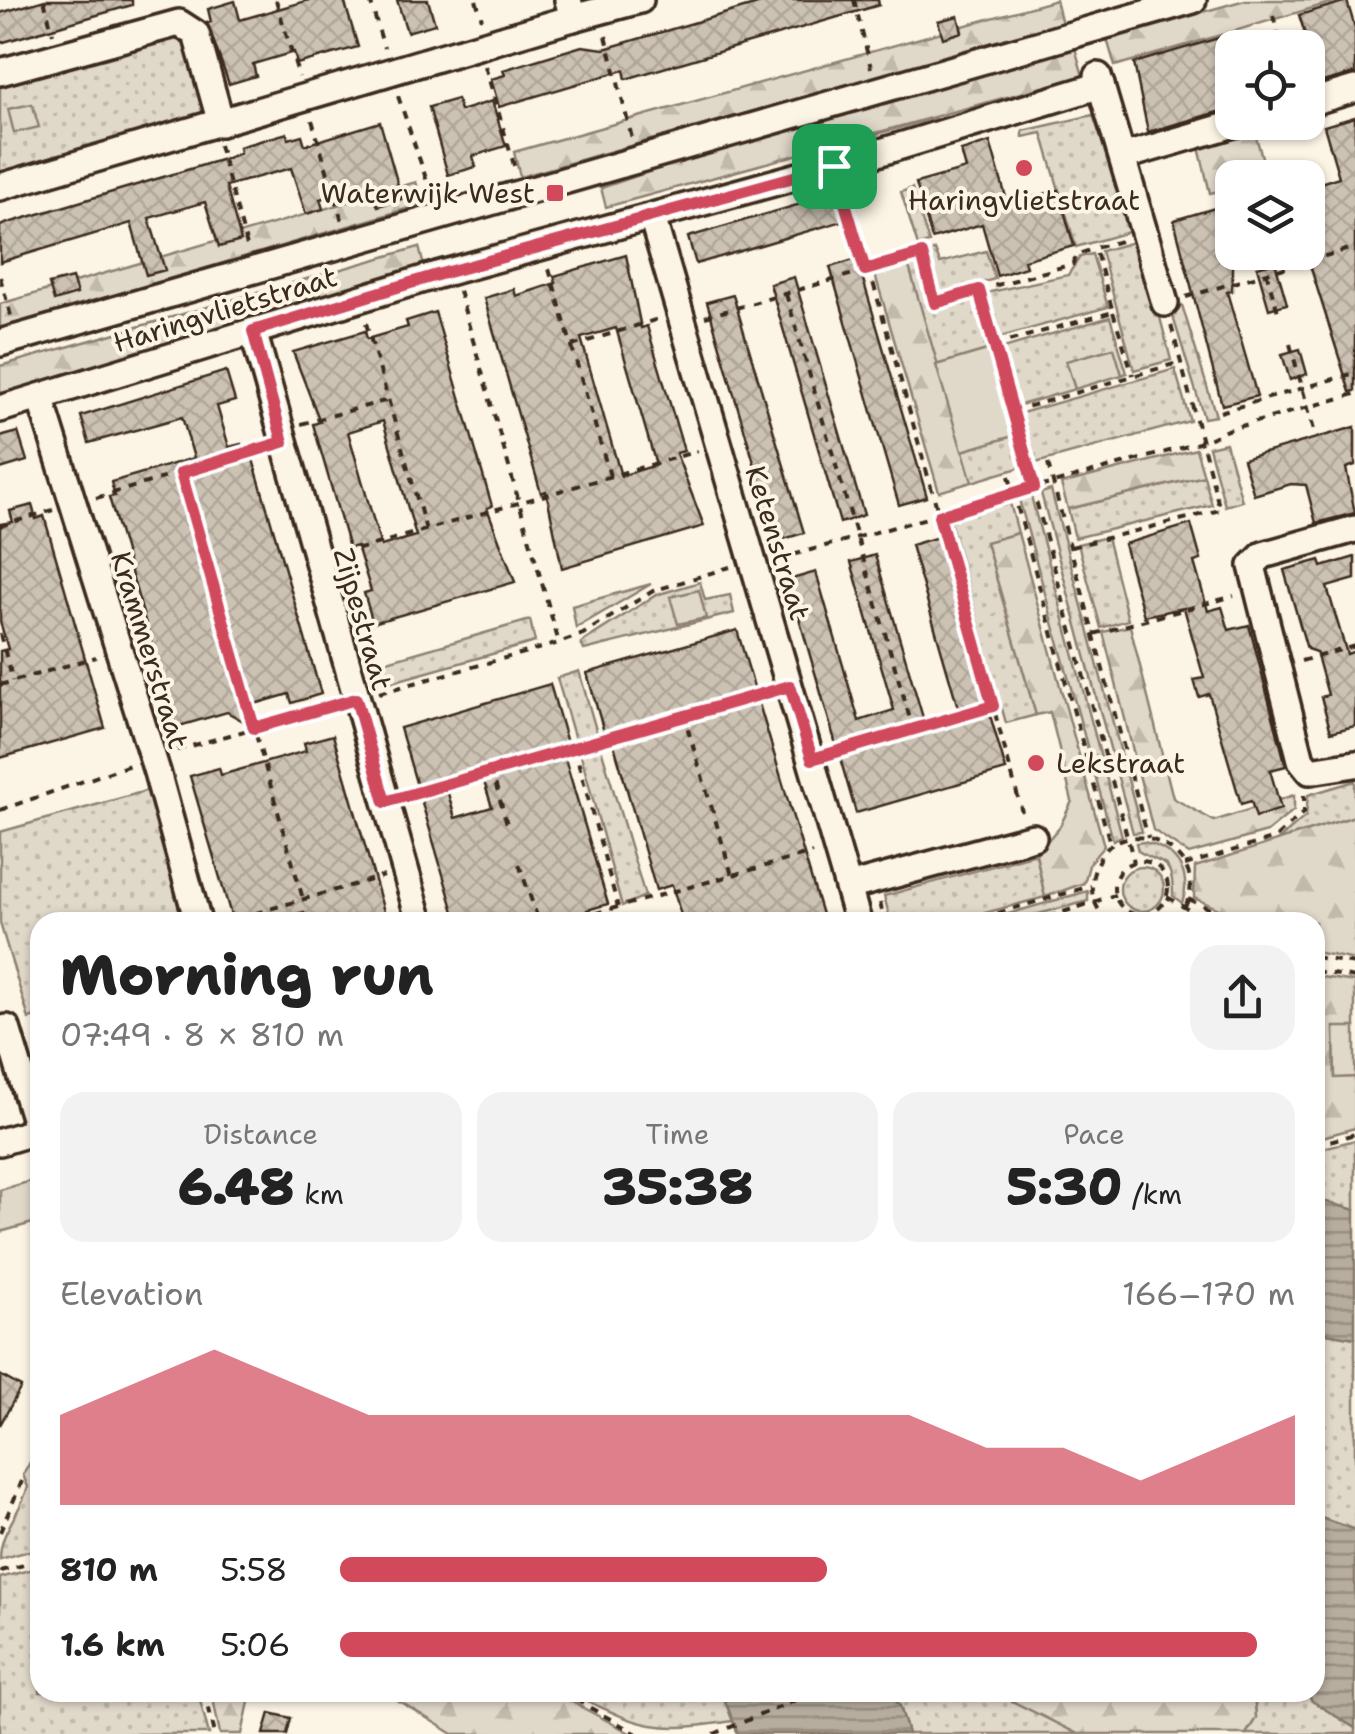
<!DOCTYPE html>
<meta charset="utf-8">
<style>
:root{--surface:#fff;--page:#f2f2f2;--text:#222;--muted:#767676;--accent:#d1495b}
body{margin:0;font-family:"Shantell Sans",sans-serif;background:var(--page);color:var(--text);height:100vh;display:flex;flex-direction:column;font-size:38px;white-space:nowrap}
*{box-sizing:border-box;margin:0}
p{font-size:32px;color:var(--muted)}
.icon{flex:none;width:55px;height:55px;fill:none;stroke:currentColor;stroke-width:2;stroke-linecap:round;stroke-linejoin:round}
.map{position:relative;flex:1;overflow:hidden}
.details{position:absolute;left:30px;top:912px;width:1295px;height:790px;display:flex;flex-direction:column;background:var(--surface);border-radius:30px;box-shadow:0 2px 8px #0004}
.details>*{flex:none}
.fabs{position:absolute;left:1215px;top:30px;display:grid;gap:20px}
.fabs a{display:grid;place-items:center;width:110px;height:110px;border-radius:20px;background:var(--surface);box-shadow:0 2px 8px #0004;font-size:50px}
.pin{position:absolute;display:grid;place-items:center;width:85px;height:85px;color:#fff;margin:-42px;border-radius:20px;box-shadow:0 5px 15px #0006}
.round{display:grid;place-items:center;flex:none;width:105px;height:105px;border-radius:30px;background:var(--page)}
.summary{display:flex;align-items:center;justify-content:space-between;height:170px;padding:0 30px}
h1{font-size:55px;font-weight:800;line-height:75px}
.stats{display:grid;grid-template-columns:repeat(3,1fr);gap:15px;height:170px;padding:10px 30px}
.stats div{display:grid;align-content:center;border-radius:25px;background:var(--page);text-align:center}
.stats b{font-size:50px;font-weight:800}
.stats small{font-size:28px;font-weight:400}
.stats p{font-size:28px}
.chart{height:280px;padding:20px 30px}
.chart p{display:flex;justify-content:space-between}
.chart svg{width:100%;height:180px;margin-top:10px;fill:var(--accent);opacity:.7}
ul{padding:0 30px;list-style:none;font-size:32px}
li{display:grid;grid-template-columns:160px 120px 1fr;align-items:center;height:75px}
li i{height:25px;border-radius:12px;background:var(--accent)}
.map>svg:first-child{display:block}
.grass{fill:url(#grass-dots);stroke:#8e8173;stroke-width:2.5}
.forest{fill:url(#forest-firs);stroke:#8e8173;stroke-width:2.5}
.park{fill:#e0d8c8;stroke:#8e8173;stroke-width:2.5}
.water{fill:url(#water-rules);stroke:#85796b;stroke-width:2.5}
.building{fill:url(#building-cross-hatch);stroke:#3b2a1e;stroke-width:2.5;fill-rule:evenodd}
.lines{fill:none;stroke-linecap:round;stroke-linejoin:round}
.minor-casing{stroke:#3b2a1e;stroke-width:32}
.path{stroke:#3b2a1e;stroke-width:4;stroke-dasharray:8 8;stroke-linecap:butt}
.minor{stroke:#fcf5e5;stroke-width:25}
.route-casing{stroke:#fff;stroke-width:20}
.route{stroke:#d1495b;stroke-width:12}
.poi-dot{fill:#d1495b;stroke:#fcf5e5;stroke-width:4}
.labels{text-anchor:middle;stroke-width:8;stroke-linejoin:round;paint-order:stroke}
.poi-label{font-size:28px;fill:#3b2a1e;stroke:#fcf5e5;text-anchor:end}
.street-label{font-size:28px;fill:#3b2a1e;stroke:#fcf5e5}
</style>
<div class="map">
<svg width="1355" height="1734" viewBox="0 0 1355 1734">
<defs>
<pattern id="grass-dots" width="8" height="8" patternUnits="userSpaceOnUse" patternTransform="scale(2.5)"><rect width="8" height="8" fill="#e0d8c8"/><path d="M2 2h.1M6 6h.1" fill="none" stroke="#c1baab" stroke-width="1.8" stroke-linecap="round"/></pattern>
<pattern id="forest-firs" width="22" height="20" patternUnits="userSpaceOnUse" patternTransform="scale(2.5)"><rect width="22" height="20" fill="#e0d8c8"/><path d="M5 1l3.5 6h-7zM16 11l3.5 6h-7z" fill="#c1baab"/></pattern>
<pattern id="water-rules" width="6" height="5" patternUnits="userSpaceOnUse" patternTransform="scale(2.5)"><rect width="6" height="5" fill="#b7ad9e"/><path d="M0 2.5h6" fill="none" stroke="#968d80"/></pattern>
<pattern id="building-cross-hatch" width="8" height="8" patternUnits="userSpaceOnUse" patternTransform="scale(2.5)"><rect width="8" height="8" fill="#ccc2b3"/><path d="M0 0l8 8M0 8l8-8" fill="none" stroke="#b0a79a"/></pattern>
</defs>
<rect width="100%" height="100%" fill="#fcf5e5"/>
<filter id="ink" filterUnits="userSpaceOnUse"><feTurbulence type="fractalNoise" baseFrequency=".01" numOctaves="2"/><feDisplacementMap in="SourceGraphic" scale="20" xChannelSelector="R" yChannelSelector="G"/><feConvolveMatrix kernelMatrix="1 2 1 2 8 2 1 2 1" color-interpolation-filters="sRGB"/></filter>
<g filter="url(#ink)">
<g class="grass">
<path d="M169,36l24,12 17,70 -210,61v-98z"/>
<path d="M1093,115l15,42 8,-2 20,75 -60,17 -34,-114 -19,4v-6z"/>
<path d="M935,118l1,5 -108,34 -3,-9z"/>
<path d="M912,188l17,55 -11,3 -17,-54z"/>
<path d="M1140,240l31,120 -37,10 -33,-119z"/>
<path d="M935,250l5,13 46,-12 9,28 -56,16 -12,-41z"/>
<path d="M1092,254l16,53 -111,31 -11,-45 82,-18 12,-18z"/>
<path d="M919,258l13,51 44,-12 11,53 -51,15 -29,-105z"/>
<path d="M1182,305l34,111 -12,2 -33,-108z"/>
<path d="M1110,317l17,56 -5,2 -9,-27 -46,13 8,28 -58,17 -17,-57z"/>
<path d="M1175,369l15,52 -158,43 -14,-50z"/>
<path d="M1013,436l9,31 -50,15 -10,-31z"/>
<path d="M1226,443l16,58 -17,5 -16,-59z"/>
<path d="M1204,476l8,29 -137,33 -7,-29z"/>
<path d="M1051,490l91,342 -9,1 -92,-340z"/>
<path d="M1031,496l91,340 -9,4 -94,-341z"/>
<path d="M1010,503l8,30 -32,9 50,173 -30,8 -56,-202z"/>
<path d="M1107,537l21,83 -27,8 -23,-84z"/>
<path d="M700,582l5,18 25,-5 4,18 -150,37 -3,-7 75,-48z"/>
<path d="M651,584l-75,44 -4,-22z"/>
<path d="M530,620l5,22 -150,42 -5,-21z"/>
<path d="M579,671l19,66 -22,6 -19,-65z"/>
<path d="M600,745l45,151 -23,10 -42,-154z"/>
<path d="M1355,781v35l-78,25 29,-25 2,-21z"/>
<path d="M149,790l39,132h-148v94l-11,3 -29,-96v-91z"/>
<path d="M1144,842c30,7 49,29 38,61l-9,-7c0,-38 -10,-30 -35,-45l-2,-8z"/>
<path d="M1036,854l9,43 -94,25h-60l-7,-26z"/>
<circle cx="1142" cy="889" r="22"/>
<path d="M1088,891v10l-80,21h-28z"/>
<path d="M1355,1140v70l-40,-11v-49z"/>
<path d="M1315,1331l40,7v192l-40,-14z"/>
<path d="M40,1444v104l-40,11c0,-28 20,-45 28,-72l-5,-12z"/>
<path d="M40,1567v125l158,1 11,41h-209v-156z"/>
<path d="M570,1693h152l11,28c-82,13 -92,5 -163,-28z"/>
<path d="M889,1693h118v5l71,36h-170l-8,-28z"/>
<path d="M1254,1693h54l4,8 43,27v6h-109l10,-16z"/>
</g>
<g class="forest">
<path d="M1056,0l6,24 -542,153 -6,-25z"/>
<path d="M1245,0h95l-225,66 -8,-27z"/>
<path d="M1075,48l8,28 -477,131 -5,-19 50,-17z"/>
<path d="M1253,127l15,50 -36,1v10l-22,5 -12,-50z"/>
<path d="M416,182l7,22 -423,125v-25z"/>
<path d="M419,247l9,35 -428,124v-40z"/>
<path d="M907,260l65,222 -33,10 -65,-221z"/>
<path d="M1196,449l8,27 -136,33 -7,-25z"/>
<path d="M1018,533l86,313 -14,16 -6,21 -39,14 -9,-43 24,-28 12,-25 -22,-89 -14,3 -50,-173z"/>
<path d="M1130,626l43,172 41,23 80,-26v15l-27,22 -78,22 -36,-24 -50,-198z"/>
<path d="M1355,816v144l-40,-8v-30h-68l-53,-24 1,-31z"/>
<path d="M1315,976l40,6v45l-21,1 1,49h20v51l-40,11z"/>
<path d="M212,1693h39l-9,41h-22z"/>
<path d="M386,1693h169l77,41h-179z"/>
<path d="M1007,1693h247l2,25 -10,16h-168l-72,-36z"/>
</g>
<g class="park">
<path d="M32,104l7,23 -25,6 -6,-24z"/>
<path d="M1114,348l8,27 -47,14 -9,-28z"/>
<path d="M987,350l26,86 -51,15 -26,-86z"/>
<path d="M699,590l7,28 -28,6 -8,-27z"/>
<path d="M1334,1027h21v50l-20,1z"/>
<path d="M31,1181l9,40 -40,11v-42z"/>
</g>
<g class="water">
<path d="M1315,1199l40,11v128l-40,-7z"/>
<path d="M1315,1516l40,14v198l-43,-27 -4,-8 7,-1z"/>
<path d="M722,1693h167l11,13 8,28h-170z"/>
</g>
<g class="building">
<path d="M45,0h87v5l-132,38v-30z"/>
<path d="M309,0h35l14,47 -61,17 -3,-12 -41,12 3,12 -27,8 -22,-61 4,-1 -3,-13 27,-8 5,19z"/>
<path d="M397,0h31l7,24 -28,8z"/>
<path d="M771,0h107l1,5 -253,74 -2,-9 -125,37 -8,-28 14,-4 -2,-5 79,-24 22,3z"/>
<path d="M1347,1l8,27v45l-47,13v-43l-9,-28z"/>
<path d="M958,16l4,16 -19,6 -5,-17z"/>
<path d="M1229,35l3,73 -84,24 -14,-69z"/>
<path d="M457,99l3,12 32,-10 14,45 -33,10 3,11 -28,8 -19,-68z"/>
<path d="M1355,117v274l-5,1 -42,-133v-72l31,-10 -15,-51z"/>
<path d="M380,122l22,77 -24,7 -10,-19 -48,12 3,10 -17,5 -15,-46 -65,18 15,55 -22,6 -14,-45 -56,16 16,52 -19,5 -15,-52 -131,39v-36l5,-2 222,-66 13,-5 -1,-6 48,-14 1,6 14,-4 3,10z"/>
<path d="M990,142l18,62 50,-14 16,56 -50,14 2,7 -29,9 -15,-52 -50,15 -16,-56 50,-14 -5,-18z"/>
<path d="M838,193l8,27 -150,44 -8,-27z"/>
<path d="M1232,203v88l-5,1 30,104 -35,9 -48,-185z"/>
<path d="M626,255l15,73 6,-2 37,125 -8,2 28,73 -142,42 -16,-77 -5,2 -57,-195 30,-9 2,7 40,-13 -2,-7zM616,328l40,137 -35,11 -40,-138z"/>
<path d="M857,259l70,238 -28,8 -69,-238z"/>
<path d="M1275,262l12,42 -18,5 -12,-42z"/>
<path d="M794,277l70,238 -24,8 -70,-239z"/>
<path d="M72,278l5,16 -23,7 -5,-17z"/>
<path d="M733,295l71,238 -27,8 -70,-239z"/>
<path d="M435,312l57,194 -5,2 28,74 -142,41 -9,-30 7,-2 -14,-45 -8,2 -36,-124 7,-2 -27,-70 72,-21 2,8 41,-12 -2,-6zM383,421l33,115 -35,10 -33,-114z"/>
<path d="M1300,349l7,25 -17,6 -8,-26z"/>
<path d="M226,371l9,30 -18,5 12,41 12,-3 4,14 7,-2 69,238 -29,9 -3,-9 -48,14 4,14 -18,-10 -51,15 -67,-230 6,-1 -4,-14 83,-24 -12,-41 -93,26 -8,-27z"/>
<path d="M1355,427v38l-9,3 9,45 -39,10 -10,-38 -15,-1 -37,11 -11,-36z"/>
<path d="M18,432l9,29 -27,8v-32z"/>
<path d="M32,505l4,14 8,-3 61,212 -105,30v-107l8,-2 -8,-28v-97l13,-2 -3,-11z"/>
<path d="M1191,524l10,36 -7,2 14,49 14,-4 7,23 20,-5 37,141 -16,4 11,39 -25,8 -5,-16 -10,3 -32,-110 -10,3 -5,-17 10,-2 -20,-70 -40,8 -20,-72z"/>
<path d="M938,537l68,233 -150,43 -68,-233 28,-8 43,149 35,-11 -43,-148 24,-7 51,173 35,-10 -50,-173z"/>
<path d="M1355,557v22l-28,8 20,67 8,-3v75l-24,6 -10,-35 7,-2 -12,-43 -9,-3 -23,-79 36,-10 2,7z"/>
<path d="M737,630l86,288 -13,4h-127l-11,-37 -16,5 -46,-159 -6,1 -17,-59z"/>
<path d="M550,684l17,59 -6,2 47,159 -21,6 3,12h-133l-57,-194zM480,769l12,38 -37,11 -11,-39z"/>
<path d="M333,735l54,187h-81l-2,-10 -39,10h-32l-43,-146 29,-8 2,7 85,-24 -2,-8z"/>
<path d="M0,1375l21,12 -21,38z"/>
<path d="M270,1713l21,5 -4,16h-23z"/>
</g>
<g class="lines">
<g class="minor-casing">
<g id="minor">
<path d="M568,0l5,18 67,-18"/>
<path d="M0,72l179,-49 17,11 25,89"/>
<path d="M1098,76l67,227"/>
<path d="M1308,103l47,-14"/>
<path d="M1125,156l116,-34"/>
<path d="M0,187l573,-169"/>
<path d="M652,217l196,670"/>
<path d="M253,331l167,591"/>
<path d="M0,343l1193,-343"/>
<path d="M40,397l117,375 41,150"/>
<path d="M0,409l437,-134 398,-109 266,-81"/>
<path d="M1355,529l-92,26 -11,11 49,194 9,11 45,-7"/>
<path d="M858,922l-10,-35 185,-50"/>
<path d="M0,1030l7,-2 31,103"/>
<path d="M0,1142l40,-12"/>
</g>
</g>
<g class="path">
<path d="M44,0l9,34"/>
<path d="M276,0l23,77"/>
<path d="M370,0l14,48"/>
<path d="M476,0l6,19"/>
<path d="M854,0l17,68"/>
<path d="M1273,16l10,32"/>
<path d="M606,36l26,102"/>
<path d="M485,66l31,106"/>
<path d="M398,96l34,100"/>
<path d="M312,120l30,101"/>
<path d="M219,145l28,101"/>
<path d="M841,189l24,81"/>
<path d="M921,251l14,52 44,-13 155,572"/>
<path d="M869,268l124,438"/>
<path d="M549,269l61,207"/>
<path d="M1266,272l13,43"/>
<path d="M0,277l11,39"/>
<path d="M979,290l94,-26 3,-9 17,-6"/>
<path d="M459,291l100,352"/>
<path d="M786,294l127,435"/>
<path d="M1186,297l163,-48"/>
<path d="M1113,312l20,63"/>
<path d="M705,317l217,-63"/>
<path d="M366,323l60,207"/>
<path d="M1290,344l24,86"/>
<path d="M994,345l119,-33 -18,-64 29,-8"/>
<path d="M572,346l86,-27"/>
<path d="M1013,411l168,-49"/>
<path d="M1220,412l135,-39"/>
<path d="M301,424l87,-24"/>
<path d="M1048,464l100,374"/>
<path d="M181,473l122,426"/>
<path d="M1009,476l102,371"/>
<path d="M96,498l168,-50"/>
<path d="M0,526l53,-16"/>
<path d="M1071,547l149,-37 -49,-185"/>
<path d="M342,554l356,-103"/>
<path d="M778,559l424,-117 25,-12 128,-36"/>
<path d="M0,634l13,47"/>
<path d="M1094,634l140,-38"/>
<path d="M1301,661l54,-15"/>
<path d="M0,685l96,-28"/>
<path d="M379,693l180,-50 24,-9 70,-43 77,-24"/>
<path d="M683,713l49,162"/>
<path d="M574,747l44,160"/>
<path d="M177,750l159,-45"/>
<path d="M831,753l162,-47 29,106"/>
<path d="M491,769l16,55"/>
<path d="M410,794l356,-102"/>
<path d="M0,810l130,-45"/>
<circle cx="1141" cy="888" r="27"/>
<path d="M519,864l20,58"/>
<path d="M1185,865l90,-27 29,-26v-17"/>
<path d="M1167,897l42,25"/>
<path d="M1188,899l50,23"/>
<path d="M880,903l5,19"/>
<path d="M225,922l159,-46"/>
<path d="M564,922l248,-69"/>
<path d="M967,922l124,-36"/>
<path d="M1033,922l82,-27"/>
<path d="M1108,922c-13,-14 -20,-30 -14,-50 21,-77 141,-11 79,50"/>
<path d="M1315,957l40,7"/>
<path d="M1315,971l40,7"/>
<path d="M1315,1145l40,-11"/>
<path d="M0,1532l22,-51"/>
<path d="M0,1571l40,-10"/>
<path d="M205,1692l10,42"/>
<path d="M562,1692l75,42"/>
<path d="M714,1734l102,-42"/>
</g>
<use href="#minor" class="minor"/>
</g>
</g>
<g class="lines" filter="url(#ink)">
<g class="route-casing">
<path id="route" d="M834,166l31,104 57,-16 13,49 44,-13 55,197 -95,29 54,190 -181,53 -22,-73 -405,116 -29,-103 -102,29 -73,-255 102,-31 -30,-111 184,-56z"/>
</g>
<use href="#route" class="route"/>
</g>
<g class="poi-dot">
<circle cx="1024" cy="168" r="10"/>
<rect x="545" y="183" width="20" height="20" rx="5"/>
<circle cx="1036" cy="763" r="10"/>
</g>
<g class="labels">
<g class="poi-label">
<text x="535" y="203">Waterwijk West</text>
<text x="1024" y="210" text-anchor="middle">Haringvlietstraat</text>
<text x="1056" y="773" text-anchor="start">Lekstraat</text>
</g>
<g class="street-label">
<text transform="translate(225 309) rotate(-17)" y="10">Haringvlietstraat</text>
<text transform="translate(778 543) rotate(73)" y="10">Ketenstraat</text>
<text transform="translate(363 619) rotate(74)" y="10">Zijpestraat</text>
<text transform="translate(150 650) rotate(73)" y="10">Krammerstraat</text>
</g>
</g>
</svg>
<div class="fabs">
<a><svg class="icon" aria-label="locate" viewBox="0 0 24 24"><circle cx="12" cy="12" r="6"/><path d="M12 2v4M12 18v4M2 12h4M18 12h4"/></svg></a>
<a><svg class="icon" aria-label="layers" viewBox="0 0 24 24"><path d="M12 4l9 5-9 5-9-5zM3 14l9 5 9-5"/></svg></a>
</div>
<div class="pin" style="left:834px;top:166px;background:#1e9e55"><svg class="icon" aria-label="arrive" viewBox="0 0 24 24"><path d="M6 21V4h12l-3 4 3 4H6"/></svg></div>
<section class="details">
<div class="summary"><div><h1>Morning run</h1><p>07:49 · 8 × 810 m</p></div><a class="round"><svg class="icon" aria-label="share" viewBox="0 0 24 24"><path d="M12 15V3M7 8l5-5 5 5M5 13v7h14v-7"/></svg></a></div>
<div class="stats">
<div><p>Distance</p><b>6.48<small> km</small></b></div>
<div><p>Time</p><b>35:38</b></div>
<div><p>Pace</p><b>5:30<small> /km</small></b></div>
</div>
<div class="chart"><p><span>Elevation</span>166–170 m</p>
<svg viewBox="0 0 160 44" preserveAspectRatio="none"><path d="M0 44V22L10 14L20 6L30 14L40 22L50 22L60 22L70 22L80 22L90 22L100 22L110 22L120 30L130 30L140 38L150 30L160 22V44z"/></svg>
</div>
<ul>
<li><b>810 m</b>5:58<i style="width:51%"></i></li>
<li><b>1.6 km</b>5:06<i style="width:96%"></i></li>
</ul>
</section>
</div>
